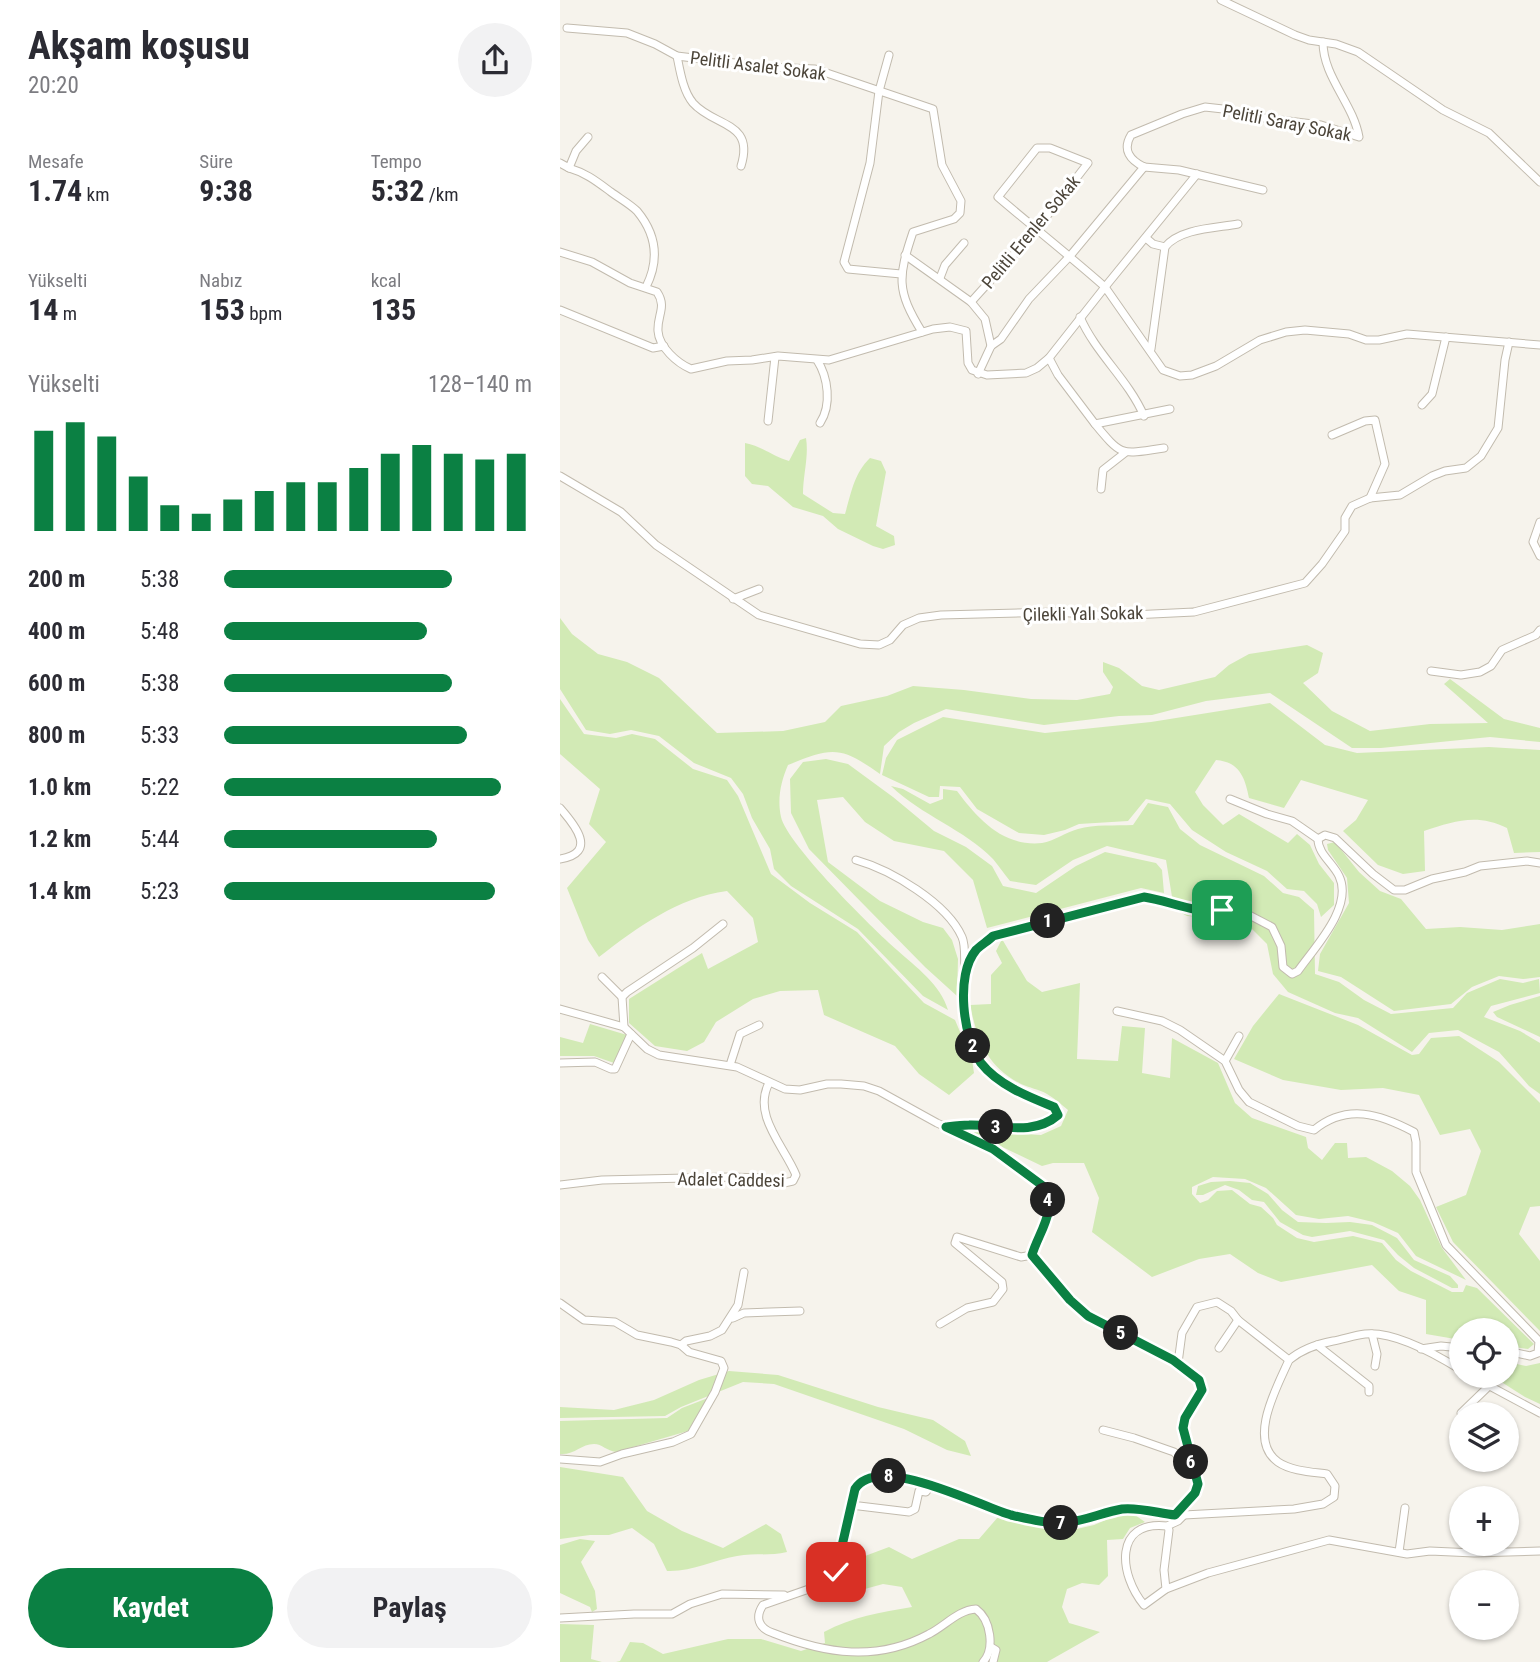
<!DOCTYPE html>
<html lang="tr">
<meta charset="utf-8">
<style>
:root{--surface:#fff;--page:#f2f2f3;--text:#2b2b33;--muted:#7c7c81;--accent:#0b8043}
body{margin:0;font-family:"Roboto Condensed",sans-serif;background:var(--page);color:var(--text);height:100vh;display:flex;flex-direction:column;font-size:26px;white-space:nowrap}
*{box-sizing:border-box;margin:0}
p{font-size:23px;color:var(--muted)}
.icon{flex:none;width:38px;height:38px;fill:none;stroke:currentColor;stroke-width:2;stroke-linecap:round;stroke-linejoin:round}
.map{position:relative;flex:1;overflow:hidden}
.drawer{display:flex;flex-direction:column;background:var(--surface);width:560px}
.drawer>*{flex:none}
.tools{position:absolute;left:889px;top:1318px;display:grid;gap:14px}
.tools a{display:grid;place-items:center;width:70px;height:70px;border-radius:50%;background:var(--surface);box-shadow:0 2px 5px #0004;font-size:35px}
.pin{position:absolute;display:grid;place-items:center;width:60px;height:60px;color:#fff;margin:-30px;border-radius:14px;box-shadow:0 4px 10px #0006}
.km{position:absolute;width:35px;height:35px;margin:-18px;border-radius:50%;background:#222;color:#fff;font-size:19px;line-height:35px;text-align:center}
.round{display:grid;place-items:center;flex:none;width:74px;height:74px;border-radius:37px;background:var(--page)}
.head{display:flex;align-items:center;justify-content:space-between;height:119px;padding:0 28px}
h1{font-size:38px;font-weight:700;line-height:52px}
.metrics{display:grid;grid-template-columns:repeat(3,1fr);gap:10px;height:119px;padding:7px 28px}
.metrics div{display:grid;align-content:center}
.metrics b{font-size:30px;font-weight:700}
.metrics small{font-size:19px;font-weight:400}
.metrics p{font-size:19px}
.chart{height:196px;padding:14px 28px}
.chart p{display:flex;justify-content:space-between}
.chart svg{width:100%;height:126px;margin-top:7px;stroke:var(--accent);stroke-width:6}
.button{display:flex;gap:14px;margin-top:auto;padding:14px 28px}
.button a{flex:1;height:80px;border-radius:42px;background:var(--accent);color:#fff;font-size:28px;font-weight:700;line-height:80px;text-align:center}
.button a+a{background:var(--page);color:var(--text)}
ul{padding:0 28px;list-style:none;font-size:23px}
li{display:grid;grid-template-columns:112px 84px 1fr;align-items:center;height:52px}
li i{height:18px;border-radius:9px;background:var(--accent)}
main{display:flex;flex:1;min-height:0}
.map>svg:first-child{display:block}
.green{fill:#d2eab5}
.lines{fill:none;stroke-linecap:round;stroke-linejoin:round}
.minor-casing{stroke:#c2bbae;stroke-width:9}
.minor{stroke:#fff;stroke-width:7}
.route-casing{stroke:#fff;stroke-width:14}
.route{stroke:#0b8043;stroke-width:9}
.labels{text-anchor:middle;stroke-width:6;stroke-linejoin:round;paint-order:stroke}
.street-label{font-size:18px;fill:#4b4439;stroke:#fff}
</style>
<main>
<section class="drawer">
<div class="head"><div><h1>Akşam koşusu</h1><p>20:20</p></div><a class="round"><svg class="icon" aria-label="share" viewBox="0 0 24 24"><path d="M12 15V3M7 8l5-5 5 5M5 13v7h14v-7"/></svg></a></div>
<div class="metrics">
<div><p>Mesafe</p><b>1.74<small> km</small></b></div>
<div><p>Süre</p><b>9:38</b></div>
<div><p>Tempo</p><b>5:32<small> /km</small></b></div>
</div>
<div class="metrics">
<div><p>Yükselti</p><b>14<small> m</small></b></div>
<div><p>Nabız</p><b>153<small> bpm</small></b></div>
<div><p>kcal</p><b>135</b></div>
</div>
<div class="chart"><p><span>Yükselti</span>128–140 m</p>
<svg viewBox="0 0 160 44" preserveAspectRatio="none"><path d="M5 44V9M15 44V6M25 44V11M35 44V25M45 44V35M55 44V38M65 44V33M75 44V30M85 44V27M95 44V27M105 44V22M115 44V17M125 44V14M135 44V17M145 44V19M155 44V17"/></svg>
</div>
<ul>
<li><b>200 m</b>5:38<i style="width:74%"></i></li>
<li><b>400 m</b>5:48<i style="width:66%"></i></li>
<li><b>600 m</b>5:38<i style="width:74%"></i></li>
<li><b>800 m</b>5:33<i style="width:79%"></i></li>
<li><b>1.0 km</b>5:22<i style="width:90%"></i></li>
<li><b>1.2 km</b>5:44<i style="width:69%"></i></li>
<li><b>1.4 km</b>5:23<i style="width:88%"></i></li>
</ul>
<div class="button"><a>Kaydet</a><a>Paylaş</a></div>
</section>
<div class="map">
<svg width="980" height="1662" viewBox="0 0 980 1662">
<rect width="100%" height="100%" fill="#f6f3ec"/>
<g class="green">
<path d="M246,438c3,18 -3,37 -3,56l30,19 12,1c6,-20 9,-41 25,-56l11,3 5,11 -10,54 18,10 1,9 -12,4 -10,-3 -35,-17 -15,-13 -30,-9 -25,-21 -16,-2 -7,-8v-33c17,3 28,14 44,18l11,-21z"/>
<path d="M0,618l12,16 26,20 29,8 32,16 58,55 66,-2 42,-9 16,-16 46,-10 26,-10 51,4 67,9 46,1 33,-6 3,-7 -10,-15v-10l16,6 23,18 17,4 56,-13 14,-12 20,-11 58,-9 16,8 -5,20 -15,10 29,28 38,20 60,-7 58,-1 -44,-39 6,-5 54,40 36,9v14l-50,-5 -109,11h-29l-82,-55 -64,8 -54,14 -33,1 -75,9 -98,-16 -32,14 -15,9 -15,14 -4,28c-40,-28 -47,-27 -92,-9 -7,16 -11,34 -7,52 6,27 92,112 116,133 19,17 44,35 51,60l-25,-14 -65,-67 -67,-43 -17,-17 -4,-20 -18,-31 -9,-24 -12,-16 -37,-15 -35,-27 -28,-6 -21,4 -24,-4 -26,-41z"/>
<path d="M0,699l24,35 32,4 16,-4 23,5 38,30 34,11 11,16 33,78 39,29 47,29 67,71 31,17 17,40 2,13 -25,22 -30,-21 -24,-28 -71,-31 -6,-25 -38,1 -27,8 -37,23 -12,20 -17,9 -32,-5 -26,-23v-24l73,-46 6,16 50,-27 -5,-24 -26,-27c-50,7 -89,36 -128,66l-11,-17 -21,-52 39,-46 -17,-18 11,-35 -40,-35z"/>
<path d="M710,703l55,42 32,8 132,-6 51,3v102l-26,1 -7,-25c-30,-15 -53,-7 -83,3l1,40 -22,3 -25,-9 -35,-34 13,-11 12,-20 -67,-20 -17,28 -35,-10c-4,-20 -9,-36 -33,-38l-21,32 8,13 20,20 16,-11 49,29 9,-9 13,11 9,19 15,19v22l-13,12 -4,-13 -13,-13 -17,-2 -20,-18 -41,-19 -34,-22 -22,-26 -24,-5 -18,22 -49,3 -14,6 -21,5 -25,-2 -42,-24 -17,-22 -20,-1 -1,11h-10l-47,-22 4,-17 11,-18 46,-23 102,16 106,-11z"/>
<path d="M266,759l22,5 45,33 41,34 32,16 26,19 11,20 33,7 40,-27 29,-14 51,11 6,7 2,23 -23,-5 -154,40 -14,-48 -29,-29 -50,-10 -29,-19 -22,-25 -26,3 11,62 52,39 43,21 20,6 9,12 6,19 -1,37 -32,-29 -116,-118 -18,-36 -1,-34 13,-17z"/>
<path d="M331,786l12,3 27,15 13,-5v-10l14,2c21,28 46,56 85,52 12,-2 24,-11 36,-14 16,-5 38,-3 55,-4l15,-22 20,4 12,22 20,16 64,31 19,17 16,4 15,13 1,64 24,8 25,18 27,14 62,-6 14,-15 33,-14 23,4 16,-4 1,14 -49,13 -7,11 36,14 20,12v51l-11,-8 -30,-34 -41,-22 -29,3 -17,19 -54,-34 -23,-5 -47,-21 -15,-18 -6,-30 -19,-19 -30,-7 -31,-2 -13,-7 -8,-49 -59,-14 -34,14 -37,25 -26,-4c-6,-7 -11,-15 -17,-22 -29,-30 -71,-43 -102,-73z"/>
<path d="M775,842l24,30 21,19 21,8 25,30 34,-2 42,3 38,-6v53l-17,2 -24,-3 -27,11 -21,17 -57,7 -53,-34 -23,-6 2,-17 29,-51 -2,-25 -19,-28 -1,-6z"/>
<path d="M442,939l25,42 15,11 38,-9 -3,76 41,2 4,-35 23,2 -3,45 28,5 2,-40 46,25 17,40 17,15 54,19 2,11 14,12 13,-17h12l1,15 18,-1 26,14 18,15 10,14 22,48 24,32 -50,-24 -18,-23 -25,-11 -25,-6 -29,3 -23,-4 -30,-27 -21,-9 -32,-2 -21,10v7l8,9 8,-3 9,-9 15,-1 18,14 11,3 12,11 4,7 20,13 17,4 39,-6 29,7 14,17 15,11 41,21h11l3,-7 11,3 57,56 -6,5 -21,-3v-16h-46v10l-35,-6v-34l-27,-9 -27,-26 -91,17 -23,-9 -28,-19 -31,5 -47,18 -60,-45 7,-34 -15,-35h-31l-11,3 -73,-35 72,4 20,-9 7,-16c-6,-5 -14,-12 -21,-16 -8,-5 -18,-6 -26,-10 -34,-17 -44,-45 -51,-79l21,-1v-29l11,-12 -6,-12z"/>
<path d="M719,994l79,31 54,30 7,-1 12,-16 28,-2 40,26 41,41v103l-10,1 -11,27 21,27v70l-87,-89 -17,-35 30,-12 15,-44 -11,-22 -30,6 -21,-40 -36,-7 -42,2 -58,-10 -49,-21 19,-33z"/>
<path d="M980,996v41l-43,-20 -4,-5 17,-7z"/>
<path d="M30,1024l37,11 -13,28 -20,-7h-34v-19l23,6z"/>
<path d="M670,1181l20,2 18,11 14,16 16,12 28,1 24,-1 22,3 25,13 17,22 36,16 8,9v3h-6l-38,-20 -16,-13 -14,-15 -34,-9 -38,6 -9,-2 -23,-13 -16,-20 -12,-2 -13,-10 -14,-5 -22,10h-7l2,-9 13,-4z"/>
<path d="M947,1362l19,4 14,-3v41l-15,-7 -33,-21h15z"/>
<path d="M169,1371l49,4 100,32 55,13 32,21 6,15 -24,-6 -43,-21 -130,-45 -31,-2 -62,25 -16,9 -105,2v-11l54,3 40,-10 45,-20z"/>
<path d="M148,1398l-20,33 -72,21c-9,-1 -14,-8 -22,-8 -13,0 -19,11 -34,10v-33l107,-3 15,-10z"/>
<path d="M0,1467l63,10 24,34 35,20 41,17 43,-24 15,10 6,18c-16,4 -33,1 -50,4 -24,4 -45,16 -70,15l-13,-27 -22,-16 -23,7h-19l-30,4z"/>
<path d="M557,1515h18l10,7 -15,6 -7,11 -16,1 1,36 -9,9 -17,-2 -15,6 -5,18 7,16 31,9 -53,30h-431l4,-1 10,-19 13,1 20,11 65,-15h33l40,12 24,-8 -1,-11c28,-15 57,-20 88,-25l-10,-20 -19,-3 -29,8 -8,-20 19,-16 24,-9 23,12 47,-20h20l19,-22 70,14 26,-6z"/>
<path d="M20,1539l15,2 -14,21 14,29 2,18 -5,3 -2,-5 -30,-14v-48z"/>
<path d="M0,1624l34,1 -3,34 11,3h-42z"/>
</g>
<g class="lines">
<g class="minor-casing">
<g id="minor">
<path d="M661,0l74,35 14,5 27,4 22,8 85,58 46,23 51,49"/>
<path d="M7,28l60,5 28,11 22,12 90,11 48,2 118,40 9,56 19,36 -1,12 -6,6 -41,13c-15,45 -17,58 9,100"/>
<path d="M329,55l-10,36 -9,72 -26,99 4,7 53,5"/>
<path d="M117,56c3,15 6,35 16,47 21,24 62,18 48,63"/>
<path d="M0,163l9,5 7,-17 12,-14"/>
<path d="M584,167c-14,-7 -22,-17 -13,-32l51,-21 23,-7 18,2 17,6 81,10 38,12c-6,-34 -36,-60 -36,-95"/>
<path d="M584,167l35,3 84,20"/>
<path d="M9,168c17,5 27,13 42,24 8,6 19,12 26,19 20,24 22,50 9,76"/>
<path d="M586,238l7,6 12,3c15,-19 52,-19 73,-23"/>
<path d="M0,252l32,10 38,21 27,9c10,15 0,23 1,39 1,16 19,32 33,38l36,-8 25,-1 26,-4 51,4 104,-31 17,-2 16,4 2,32 4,7 15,5 39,-2 11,-5 12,-10 56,-71 58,83 17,6 12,-1 24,-9 44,-26 26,-8 19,-2 44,4 17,6h13l28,-6 133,11"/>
<path d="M345,255l66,47 65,-72 52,-67 -38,-15h-13l-39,49c35,30 72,59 107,90l92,-113"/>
<path d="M380,278l5,-13 19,-22"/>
<path d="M411,302l14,17 6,27"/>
<path d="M0,310l93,38 11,-2"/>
<path d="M520,317c16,37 48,62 64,99"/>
<path d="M591,349l14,-102"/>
<path d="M489,358l9,17 37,49 75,-15"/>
<path d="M257,360c11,17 15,45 3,63"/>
<path d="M418,374l13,-28 10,-7 28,-40 41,-43 74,-89"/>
<path d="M862,405l10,-11 14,-57"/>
<path d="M208,421l7,-64"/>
<path d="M535,424c28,34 26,30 69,24"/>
<path d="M772,435l33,-14 10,-1 10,44 -15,34"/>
<path d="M0,476l61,36 35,33 103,70 101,29 19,1 11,-5 13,-15 16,-7 22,-3 116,-3 54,4 83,-4 111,-29 17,-19 23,-33v-13l7,-12 18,-8 30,-3 32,-19 13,-5 21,-3 15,-12 17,-28 7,-68 4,-18"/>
<path d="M541,489l2,-19 23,-18"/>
<path d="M980,522l-7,20 7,14"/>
<path d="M173,599l26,-10"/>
<path d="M871,671l30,4 19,-3 11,-6 11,-16 34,-15 4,-5"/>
<path d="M670,799l37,15 25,7 26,18"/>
<path d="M0,808c15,17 38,45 0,51"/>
<path d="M296,860c35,10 91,43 106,77 4,9 2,23 3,33"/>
<path d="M42,977l20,20"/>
<path d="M0,1009l64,18 23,22 12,6 78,12 48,22 15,1 27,-6h14l23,2 15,5 58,32 56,26 50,37c16,22 -5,47 -11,69l38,46 19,15 89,47 4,-30 15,-26 20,-5 14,9 7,9 51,40"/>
<path d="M557,1011l45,10 18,9 45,31 14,29 10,12 49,24 16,4c33,-27 66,-16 100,2l2,10v30l30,73 93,96 -1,12 -8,3 -23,-5"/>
<path d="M64,1027l-2,-30 5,-5 66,-44 30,-24"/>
<path d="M665,1061l14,-25"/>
<path d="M0,1063l35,-1 16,7h4l16,-35"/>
<path d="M170,1065l10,-31 19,-9"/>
<path d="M386,1127c8,-1 15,-2 23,-2 28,-1 64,11 88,-10l-3,-8c-25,-10 -56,-22 -73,-44 -21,-29 -23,-78 -7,-108 4,-8 12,-13 19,-19l151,-39 25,4 25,10 28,-1 29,6 21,11 9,19 2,21 9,7 6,-3c16,-23 56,-64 41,-95 -6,-13 -21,-22 -21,-37l7,-4 10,3 38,36 21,16h11l27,-11 33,-7 15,-6 47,-5 13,2"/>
<path d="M0,1185l42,-5 127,-3 35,1 20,5 9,-2 3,-6c-12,-29 -44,-60 -27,-92"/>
<path d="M0,1303l24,17 31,2 22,13 34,7 10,3 8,7 32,9 3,7 -9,24 -24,42 -18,8 -51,12 -22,8 -40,-3"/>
<path d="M173,1318l11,-5 56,-2"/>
<path d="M380,1324l27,-16 26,-6 10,-13 -1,-7 -47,-39 2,-6 64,20 11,-2"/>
<path d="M812,1334l5,20 -2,12"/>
<path d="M121,1345l5,-4 24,-5 12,-6 16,-25 6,-33"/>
<path d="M757,1345l52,41v6"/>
<path d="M659,1348l19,-28"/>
<path d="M861,1349l20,-3 20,2"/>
<path d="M911,1376l69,37"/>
<path d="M901,1413l28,-27"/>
<path d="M543,1430l31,8 40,14 20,21"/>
<path d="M291,1505l58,7 6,-3 4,-18 7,1 5,-7"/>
<path d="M615,1515l20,-22 3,-9 -15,-56 2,-10 17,-28 -3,-10 -21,-17"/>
<path d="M607,1526c-54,-6 -48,49 -23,79l22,-16 -2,-19 5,-40 -2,-4 11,-5 6,-6"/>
<path d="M839,1552l6,-44"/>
<path d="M606,1589l42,-16 121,-33 78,14 23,-3 44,2 66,-2"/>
<path d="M0,1618l74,-4h38l18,-10 32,-10 62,1"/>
<path d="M431,1647l5,3 -3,12"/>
<path d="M423,1662c12,-13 8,-42 -7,-53 -18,1 -31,17 -47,25 -52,28 -103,20 -156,-1 -15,-5 -18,-16 -10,-28l66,-23 10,-17 16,-76 4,-6 13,-6h27l32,8 80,30 50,8 61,-14 62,6 110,-6 29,-5 11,-7 1,-11 -8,-12c-15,-2 -36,-3 -49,-12 -31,-22 -1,-75 11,-102 13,-11 28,-16 44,-19 11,-2 22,-6 32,-7 29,-3 72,21 96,36"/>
</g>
</g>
<use href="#minor" class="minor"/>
</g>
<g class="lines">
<g class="route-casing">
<path id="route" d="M276,1572l19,-83c23,-37 124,17 156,26 17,4 41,10 58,7 18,-2 35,-10 53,-13 16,-2 36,4 53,6l20,-22 3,-9 -15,-56 2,-10 17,-28 -3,-10 -26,-20 -85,-44 -18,-16 -38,-45c6,-22 27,-46 11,-69l-50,-37 -47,-22c8,-1 15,-2 23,-2 28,-1 64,12 89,-10l-4,-8c-25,-10 -56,-22 -73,-44 -18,-25 -26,-88 -5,-113 5,-5 12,-9 17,-14l151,-39c27,4 50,17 78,13"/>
</g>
<use href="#route" class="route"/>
</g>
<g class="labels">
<g class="street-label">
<text transform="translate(198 66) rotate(7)" y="6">Pelitli Asalet Sokak</text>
<text transform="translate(727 123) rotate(11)" y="6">Pelitli Saray Sokak</text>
<text transform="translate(471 232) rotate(-50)" y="6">Pelitli Erenler Sokak</text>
<text transform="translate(523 614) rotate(-1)" y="6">Çilekli Yalı Sokak</text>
<text transform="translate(171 1180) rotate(1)" y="6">Adalet Caddesi</text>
</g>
</g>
</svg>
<div class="tools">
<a><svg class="icon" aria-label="locate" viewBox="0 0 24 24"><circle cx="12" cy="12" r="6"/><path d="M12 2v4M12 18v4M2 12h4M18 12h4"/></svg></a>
<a><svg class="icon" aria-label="layers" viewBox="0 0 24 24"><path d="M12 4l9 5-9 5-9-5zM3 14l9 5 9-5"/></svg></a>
<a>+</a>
<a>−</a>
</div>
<div class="pin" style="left:662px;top:910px;background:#1e9e55"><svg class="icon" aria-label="arrive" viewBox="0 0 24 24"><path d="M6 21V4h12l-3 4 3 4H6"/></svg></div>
<div class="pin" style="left:276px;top:1572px;background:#d93025"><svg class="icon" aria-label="check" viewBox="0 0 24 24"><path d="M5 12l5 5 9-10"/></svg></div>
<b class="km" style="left:488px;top:921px">1</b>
<b class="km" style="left:413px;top:1046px">2</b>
<b class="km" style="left:436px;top:1127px">3</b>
<b class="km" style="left:488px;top:1200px">4</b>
<b class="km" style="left:561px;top:1333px">5</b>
<b class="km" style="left:631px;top:1462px">6</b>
<b class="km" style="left:501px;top:1523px">7</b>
<b class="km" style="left:329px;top:1476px">8</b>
</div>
</main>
